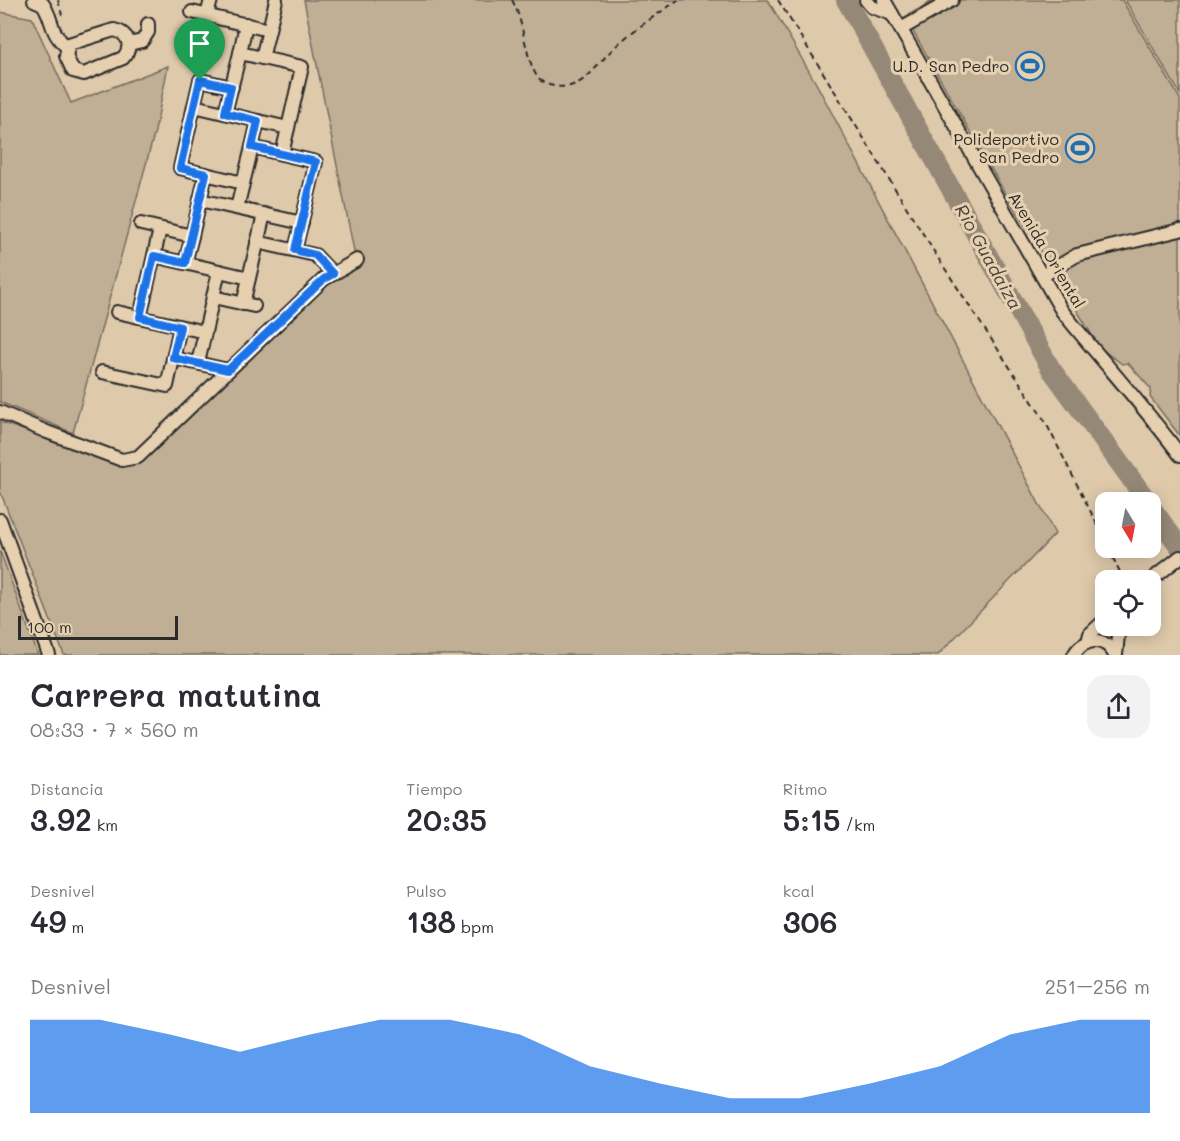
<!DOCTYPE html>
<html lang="es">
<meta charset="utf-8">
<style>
:root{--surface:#fff;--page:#f2f2f3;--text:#2b2b33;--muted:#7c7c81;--accent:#1a73e8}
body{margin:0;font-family:Mali,sans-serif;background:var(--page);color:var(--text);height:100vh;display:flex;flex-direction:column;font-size:22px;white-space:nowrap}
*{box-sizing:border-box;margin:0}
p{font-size:20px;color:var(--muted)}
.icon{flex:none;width:33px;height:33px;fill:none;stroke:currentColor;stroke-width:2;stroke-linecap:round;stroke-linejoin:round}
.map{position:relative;height:655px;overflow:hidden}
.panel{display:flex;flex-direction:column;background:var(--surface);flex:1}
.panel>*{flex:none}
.needle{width:39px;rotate:170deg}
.tools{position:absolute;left:1095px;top:492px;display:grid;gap:12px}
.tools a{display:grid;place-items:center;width:66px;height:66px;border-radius:12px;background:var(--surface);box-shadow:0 3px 15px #0003;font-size:30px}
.scale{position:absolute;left:18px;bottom:15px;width:160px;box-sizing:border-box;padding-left:6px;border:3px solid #2b2b2b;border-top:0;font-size:16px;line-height:21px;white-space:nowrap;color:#2b2b2b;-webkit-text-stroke:4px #e6d0b0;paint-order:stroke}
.pin{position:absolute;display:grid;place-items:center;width:51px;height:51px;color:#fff;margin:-62px -26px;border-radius:50% 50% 50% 0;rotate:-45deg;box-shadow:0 0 6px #0007}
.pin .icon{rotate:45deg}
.round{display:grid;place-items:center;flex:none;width:63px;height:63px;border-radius:18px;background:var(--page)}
.overview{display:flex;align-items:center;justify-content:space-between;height:102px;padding:0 30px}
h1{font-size:33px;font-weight:600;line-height:45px}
.figures{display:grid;grid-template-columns:repeat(3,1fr);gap:9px;height:102px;padding:6px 30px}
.figures div{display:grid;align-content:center}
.figures b{font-size:30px;font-weight:600}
.figures small{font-size:16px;font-weight:400}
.figures p{font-size:16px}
.chart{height:168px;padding:12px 30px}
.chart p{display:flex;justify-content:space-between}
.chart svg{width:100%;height:108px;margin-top:6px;fill:var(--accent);opacity:.7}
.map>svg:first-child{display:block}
.green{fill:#c0af95;stroke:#766d60;stroke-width:1.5}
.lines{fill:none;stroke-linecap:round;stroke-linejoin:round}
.river{stroke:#958877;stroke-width:20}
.minor-casing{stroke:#2b2b2b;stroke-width:16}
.path{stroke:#2b2b2b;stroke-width:2;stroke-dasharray:6 4.5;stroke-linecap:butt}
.minor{stroke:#e6d0b0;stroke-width:12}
.route-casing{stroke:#fff;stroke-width:12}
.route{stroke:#1a73e8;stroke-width:8}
.labels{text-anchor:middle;stroke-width:6;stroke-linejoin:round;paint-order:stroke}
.poi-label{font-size:16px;fill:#2b2b2b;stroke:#e6d0b0;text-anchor:end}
.street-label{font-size:16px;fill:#2b2b2b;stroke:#e6d0b0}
.water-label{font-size:18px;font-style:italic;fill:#46423e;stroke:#e6d0b0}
</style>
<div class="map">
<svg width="1180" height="655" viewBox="0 0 1180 655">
<rect width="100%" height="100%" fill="#dfc9ab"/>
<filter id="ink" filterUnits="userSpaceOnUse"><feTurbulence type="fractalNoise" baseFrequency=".0167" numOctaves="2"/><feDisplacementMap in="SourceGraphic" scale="12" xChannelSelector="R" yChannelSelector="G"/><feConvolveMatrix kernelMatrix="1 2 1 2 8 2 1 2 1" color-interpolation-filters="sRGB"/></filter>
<g filter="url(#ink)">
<g class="green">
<path d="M304,0h464l49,85 238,449 -117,121h-874l-64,-164v-69l127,44 12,-3 193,-182 25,-15z"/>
<path d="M934,0h188l58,99v337l-30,-39 1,-8 -23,-26 -6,1 -22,-16 -92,-150 -103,-181z"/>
<path d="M1125,0h55v94z"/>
<path d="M0,12l32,6 39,85 97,-37 -13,65 -82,302 -73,-31z"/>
<path d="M0,551l38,104h-38z"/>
</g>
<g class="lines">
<g class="river">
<path d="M846,0l205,369 97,133"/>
<path d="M1150,506l30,41"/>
</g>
<g class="minor-casing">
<g id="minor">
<path d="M34,0l9,4c11,17 6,28 24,43"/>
<path d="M866,0l6,7 20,7"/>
<path d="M884,0l178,311c39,49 81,94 118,144"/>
<path d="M192,12l77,18 -7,28"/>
<path d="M207,15l4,-15"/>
<path d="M246,24l-6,29 62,14 -20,87"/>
<path d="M901,29l51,-29"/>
<path d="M114,30c15,3 19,17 9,28l-39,16 -11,-3 -7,-15 3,-12z"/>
<path d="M269,30l7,-30"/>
<path d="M129,44l13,-3 6,-9v-8"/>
<path d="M232,87l-32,-7 -6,26 94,22"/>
<path d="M194,106l-14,62 63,15"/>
<path d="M225,113l15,-60"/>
<path d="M258,121l-6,26 64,15 -21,88"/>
<path d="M206,174l-6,26 102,23"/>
<path d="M237,208l15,-61"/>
<path d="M141,224l51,12 -7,27 -31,-7"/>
<path d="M192,236l8,-36"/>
<path d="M257,242l58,13 18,19"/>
<path d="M185,263l64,15"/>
<path d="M219,271l-6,26 41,9"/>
<path d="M1042,276l35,-21 103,-25"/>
<path d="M243,304l21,-90"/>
<path d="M117,312l88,20 -7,31"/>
<path d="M140,317l20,-88"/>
<path d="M205,332l8,-35"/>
<path d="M173,358l55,12"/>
<path d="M102,372l65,14 13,-59"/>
<path d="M0,412l47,20 75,28 16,-3 186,-178 33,-19"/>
<path d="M0,520l49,135"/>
<path d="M1150,581l30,-24"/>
<path d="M1088,642l2,-8 16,-15"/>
<path d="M1074,655c10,-18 31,-19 41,0"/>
<path d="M1116,655l3,-29"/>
</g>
</g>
<g class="path">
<path d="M58,0l4,15"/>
<path d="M512,0c13,23 12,57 26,78 4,5 10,7 16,8 30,6 42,-22 61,-39 19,-18 42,-32 63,-47"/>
<path d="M778,0l160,258 107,163 61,121"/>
<path d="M1108,548l16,32"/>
</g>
<use href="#minor" class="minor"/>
</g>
</g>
<g class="lines" filter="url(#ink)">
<g class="route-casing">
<path id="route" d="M200,80l31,7 -6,26 33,8 -6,26 64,15 -21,88 20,5 18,19 -9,5 -96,91 -55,-12 7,-31 -40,-10 14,-61 31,7 21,-89 -26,-6z"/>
</g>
<use href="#route" class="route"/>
</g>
<defs>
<g id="stadium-ring" transform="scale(1.5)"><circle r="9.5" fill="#e6d0b0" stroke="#1f6fb2" stroke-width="1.5"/><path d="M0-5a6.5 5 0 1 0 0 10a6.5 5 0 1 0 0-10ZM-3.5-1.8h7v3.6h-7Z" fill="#1f6fb2"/></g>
</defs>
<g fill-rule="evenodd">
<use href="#stadium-ring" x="1030" y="66"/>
<use href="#stadium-ring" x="1080" y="148"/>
</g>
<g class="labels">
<g class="poi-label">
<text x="1009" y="72">U.D. San Pedro</text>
<text x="1059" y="145">Polideportivo<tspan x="1059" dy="18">San Pedro</tspan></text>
</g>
<g class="street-label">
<text transform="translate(1047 250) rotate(59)" y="6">Avenida Oriental</text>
</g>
<g class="water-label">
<text transform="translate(988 257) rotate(61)" y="6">Rio Guadaiza</text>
</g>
</g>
</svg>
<div class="tools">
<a><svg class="needle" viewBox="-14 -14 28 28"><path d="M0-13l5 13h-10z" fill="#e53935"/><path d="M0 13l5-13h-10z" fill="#7c7c81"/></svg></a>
<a><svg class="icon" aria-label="locate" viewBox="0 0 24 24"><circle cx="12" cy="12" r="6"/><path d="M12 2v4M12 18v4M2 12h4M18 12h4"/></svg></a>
</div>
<div class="scale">100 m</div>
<div class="pin" style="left:200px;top:80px;background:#1e9e55"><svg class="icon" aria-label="arrive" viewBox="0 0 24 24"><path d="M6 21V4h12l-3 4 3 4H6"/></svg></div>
</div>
<section class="panel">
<div class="overview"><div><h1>Carrera matutina</h1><p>08:33 · 7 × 560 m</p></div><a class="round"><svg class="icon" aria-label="share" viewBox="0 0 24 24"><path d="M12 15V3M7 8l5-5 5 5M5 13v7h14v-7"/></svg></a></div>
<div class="figures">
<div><p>Distancia</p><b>3.92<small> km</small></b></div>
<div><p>Tiempo</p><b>20:35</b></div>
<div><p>Ritmo</p><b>5:15<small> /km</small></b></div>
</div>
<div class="figures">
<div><p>Desnivel</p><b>49<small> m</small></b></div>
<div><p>Pulso</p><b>138<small> bpm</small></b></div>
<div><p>kcal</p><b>306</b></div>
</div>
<div class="chart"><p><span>Desnivel</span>251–256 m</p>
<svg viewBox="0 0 160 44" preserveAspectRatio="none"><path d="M0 44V6L10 6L20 12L30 19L40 12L50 6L60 6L70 12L80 25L90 32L100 38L110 38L120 32L130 25L140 12L150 6L160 6V44z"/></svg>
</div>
</section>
